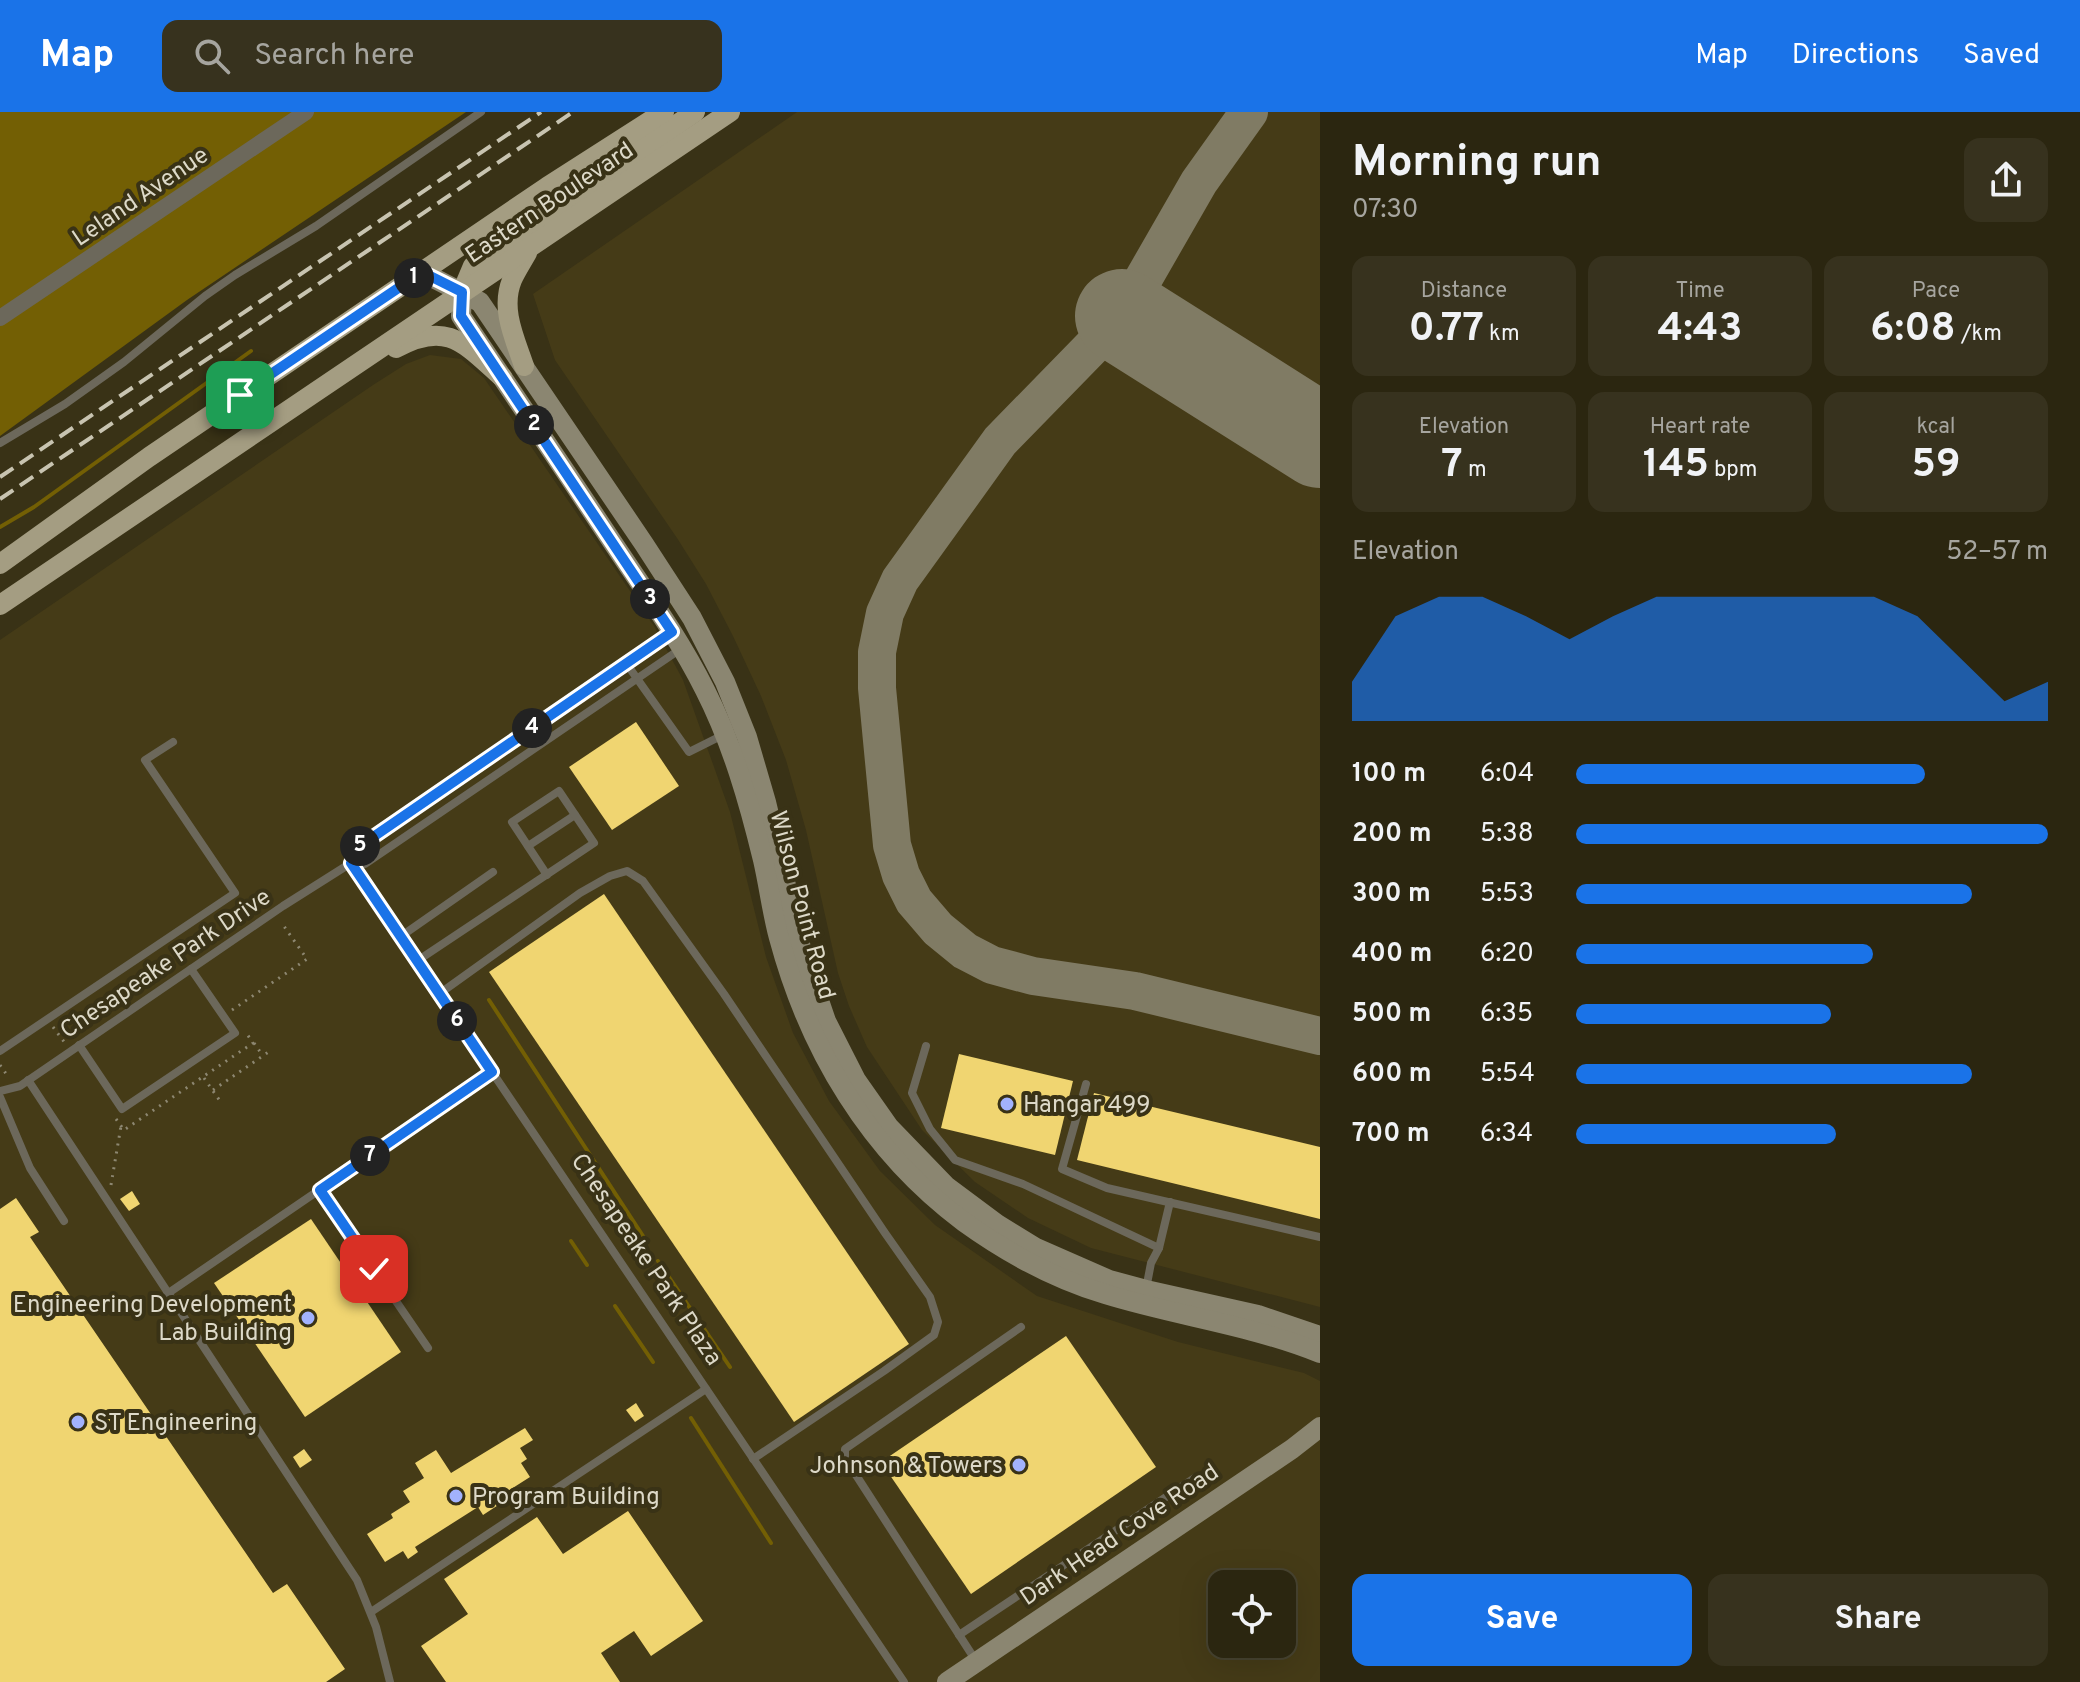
<!DOCTYPE html>
<meta charset="utf-8">
<style>
:root{--surface:#2b2610;--page:#37321e;--text:#f1f3f6;--muted:#a6a59f;--line:#474330;--accent:#1a73e8}
body{margin:0;font-family:Overpass,sans-serif;background:var(--page);color:var(--text);height:100vh;display:flex;flex-direction:column;font-size:30px;white-space:nowrap}
*{box-sizing:border-box;margin:0}
p{font-size:26px;color:var(--muted)}
.icon{flex:none;width:44px;height:44px;fill:none;stroke:currentColor;stroke-width:2;stroke-linecap:round;stroke-linejoin:round}
.map{position:relative;flex:1;overflow:hidden}
.drawer{display:flex;flex-direction:column;background:var(--surface);width:760px}
.drawer>*{flex:none}
.buttons{position:absolute;left:1208px;top:1458px;display:grid;gap:16px}
.buttons a{display:grid;place-items:center;width:88px;height:88px;border-radius:16px;background:var(--surface);box-shadow:0 8px 32px #0002,0 0 0 2px var(--line);font-size:40px}
.pin{position:absolute;display:grid;place-items:center;width:68px;height:68px;color:#fff;margin:-34px;border-radius:16px;box-shadow:0 4px 12px #0006}
.km{position:absolute;width:40px;height:40px;margin:-20px;border-radius:50%;background:#222;color:#fff;font-size:22px;line-height:40px;text-align:center}
.round{display:grid;place-items:center;flex:none;width:84px;height:84px;border-radius:16px;background:var(--page)}
.head{display:flex;align-items:center;justify-content:space-between;height:136px;padding:0 32px}
h1{font-size:44px;font-weight:700;line-height:60px}
.metrics{display:grid;grid-template-columns:repeat(3,1fr);gap:12px;height:136px;padding:8px 32px}
.metrics div{display:grid;align-content:center;border-radius:16px;background:var(--page);text-align:center}
.metrics b{font-size:40px;font-weight:700}
.metrics small{font-size:22px;font-weight:400}
.metrics p{font-size:22px}
.chart{height:224px;padding:16px 32px}
.chart p{display:flex;justify-content:space-between}
.chart svg{width:100%;height:144px;margin-top:8px;fill:var(--accent);opacity:.7}
.button{display:flex;gap:16px;margin-top:auto;padding:16px 32px}
.button a{flex:1;height:92px;border-radius:16px;background:var(--accent);color:#fff;font-size:32px;font-weight:700;line-height:92px;text-align:center}
.button a+a{background:var(--page);color:var(--text)}
ul{padding:0 32px;list-style:none;font-size:26px}
li{display:grid;grid-template-columns:128px 96px 1fr;align-items:center;height:60px}
li i{height:20px;border-radius:10px;background:var(--accent)}
header{display:flex;align-items:center;gap:48px;box-sizing:border-box;height:112px;padding:0 40px;background:var(--accent);color:#fff}
header strong{font-size:38px}
nav{display:flex;gap:44px;margin-inline-start:auto;font-size:28px}
.search{width:560px;height:72px;background:var(--page);display:flex;align-items:center;gap:20px;box-sizing:border-box;padding:0 28px;border-radius:16px;color:var(--muted);font-size:30px}
main{display:flex;flex:1;min-height:0}
.map>svg:first-child{display:block}
.built{fill:#453b17;fill-rule:evenodd}
.forest{fill:#735f04}
.lines{fill:none;stroke-linecap:round;stroke-linejoin:round}
.stream{stroke:#735f04;stroke-width:4}
.taxiway{stroke:#807b64;stroke-width:38}
.runway{stroke:#807b64;stroke-width:94}
.building{fill:#f0d571}
.path{stroke:#8d8771;stroke-width:3;stroke-dasharray:2 6;stroke-linecap:butt}
.lane{stroke:#6c685b;stroke-width:8}
.street{stroke:#6c685b;stroke-width:16}
.secondary{stroke:#8b8671;stroke-width:20}
.primary{stroke:#a49d82;stroke-width:20}
.rail{stroke:#c8c4b1;stroke-width:4;stroke-dasharray:16 8;stroke-linecap:butt}
.route-casing{stroke:#fff;stroke-width:16}
.route{stroke:#1a73e8;stroke-width:10}
.poi-dot{fill:#a2b2fd;stroke:#393216;stroke-width:3}
.labels{text-anchor:middle;stroke-width:8;stroke-linejoin:round;paint-order:stroke}
.street-label{font-size:24px;fill:#ddd9c8;stroke:#393216}
.poi-label{font-size:24px;fill:#ddd9c8;stroke:#393216;text-anchor:start}
</style>
<header>
<strong>Map</strong>
<div class="search"><svg class="icon" aria-label="search" viewBox="0 0 24 24"><circle cx="10" cy="10" r="6"/><path d="M15 15l6 6"/></svg>Search here</div>
<nav><a>Map</a><a>Directions</a><a>Saved</a></nav>
</header>
<main>
<div class="map">
<svg width="1320" height="1570" viewBox="0 0 1320 1570">
<rect width="100%" height="100%" fill="#393216"/>
<g class="built">
<path d="M797,0h523v1195l-229,-59 -63,-30 -53,-36 -53,-52 -55,-83 -18,-41 -11,-33 -32,-143 -20,-70 -25,-64 -28,-60 -27,-52 -29,-46 -122,-178 -22,-66z"/>
<path d="M430,243l31,4 23,19 170,248 29,54 47,132 36,145 27,76 36,68 51,70 55,54 102,71 141,46 126,31 16,8v301h-1320v-1042l373,-255 33,-21zM1222,1472h60v60h-60z"/>
</g>
<path class="forest" d="M0,0h466l-279,188 -187,136z"/>
<g class="lines">
<g class="stream">
<path d="M0,415l34,-20 217,-156"/>
<path d="M489,888l154,236"/>
<path d="M571,1129l16,24"/>
<path d="M658,1149l72,106"/>
<path d="M615,1194l38,56"/>
<path d="M691,1306l80,125"/>
</g>
<path class="taxiway" d="M1249,0l-50,70 -77,134 -122,125 -100,139 -15,33 -8,39v36l15,157 9,30 13,26 24,28 27,22 27,14 41,11 102,15 185,45"/>
<path class="runway" d="M1122,204l198,125"/>
</g>
<g class="building">
<path d="M636,610l43,64 -67,44 -43,-63z"/>
<path d="M604,782l305,450 -115,78 -305,-450z"/>
<path d="M959,942l114,27 -18,74 -114,-27z"/>
<path d="M1094,981l226,54v72l-243,-59z"/>
<path d="M132,1079l8,13 -11,7 -9,-12z"/>
<path d="M16,1086l23,34 -9,5 243,356 14,-9 58,85 -19,13h-326v-473z"/>
<path d="M311,1107l90,133 -96,65 -91,-134z"/>
<path d="M1066,1224l90,131 -185,127 -90,-132z"/>
<path d="M636,1291l8,13 -9,6 -9,-12z"/>
<path d="M525,1316l8,12 -13,8 7,11 -6,4 9,14 -25,16 4,5 -26,17 -5,-8 -63,40 3,5 -10,7 -5,-8 -18,11 -18,-28 26,-16 -2,-4 19,-12 -7,-11 21,-13 -9,-15 21,-13 15,23z"/>
<path d="M304,1337l8,11 -12,8 -7,-11z"/>
<path d="M628,1399l75,110 -52,35 -17,-25 -33,22 19,29h-174l-25,-36 47,-32 -24,-35 93,-62 26,37z"/>
</g>
<g class="lines">
<g class="path">
<path d="M185,830l9,13"/>
<path d="M232,898l75,-51 -26,-37"/>
<path d="M53,915l12,16"/>
<path d="M254,931l9,13"/>
<path d="M0,953l9,13"/>
<path d="M204,966l16,23"/>
<path d="M213,978l57,-39"/>
<path d="M116,1007l8,11 129,-87 -8,-12"/>
<path d="M111,1073l10,-59"/>
</g>
<g class="lane">
<path d="M0,331l65,-39 59,-42 81,-66 30,-21 81,-49 165,-114"/>
<path d="M626,551l63,89 36,-18"/>
<path d="M528,734l47,-31"/>
<path d="M351,751l553,819"/>
<path d="M351,751l14,1 317,-216"/>
<path d="M400,825l93,-65"/>
<path d="M417,849l177,-118 -35,-52 -47,31 35,53"/>
<path d="M439,882l141,-101 30,-17 17,-5 16,10 81,113 161,239 45,64 8,25 -4,13 -50,36 -131,88"/>
<path d="M79,933l43,64 113,-76 -44,-64"/>
<path d="M926,934l-14,47 18,36 25,31 68,24 136,64"/>
<path d="M0,939l235,-158 -90,-133 28,-18"/>
<path d="M28,968l329,500 19,47 14,55"/>
<path d="M1086,972l-24,85 45,19 213,49"/>
<path d="M0,979l20,-5 263,-180 68,-43 9,-17 312,-214"/>
<path d="M0,985l30,71 34,53"/>
<path d="M320,1078l108,158"/>
<path d="M1146,1177l5,-26 8,-15 11,-46"/>
<path d="M167,1182l325,-222"/>
<path d="M371,1500l335,-223"/>
<path d="M959,1523l237,-158"/>
<path d="M976,1549l-131,-203v-9l176,-122"/>
</g>
<path class="street" d="M0,206l306,-206"/>
<g class="secondary">
<path d="M422,160l58,30 164,242 48,74 33,64 22,55 19,65 35,146 25,73 30,59 33,47 57,59 51,38 39,24 73,32 37,10 112,25 62,21"/>
<path d="M462,180l-1,24c49,73 99,147 148,221 33,50 69,99 96,153 27,53 44,112 58,170 6,26 9,52 16,78 30,112 91,214 185,284 43,31 91,57 141,72 71,22 146,31 215,59"/>
<path d="M947,1570l345,-233 28,-22"/>
</g>
<g class="primary">
<path d="M462,180l11,-26 222,-154"/>
<path d="M396,236c51,-28 68,-5 106,29"/>
<path d="M524,254c-9,-27 -24,-57 -12,-86 4,-9 10,-18 15,-27"/>
<path d="M0,452l149,-107 398,-270 117,-75"/>
<path d="M0,493l730,-493"/>
</g>
<g class="rail">
<path d="M0,365l541,-365"/>
<path d="M0,387l573,-387"/>
</g>
</g>
<g class="lines">
<g class="route-casing">
<path id="route" d="M240,283l182,-123 40,20 -1,24 211,316 -312,214 -9,17 141,209 -172,118 54,79"/>
</g>
<use href="#route" class="route"/>
</g>
<g class="poi-dot">
<circle cx="1007" cy="992" r="8"/>
<circle cx="308" cy="1206" r="8"/>
<circle cx="78" cy="1310" r="8"/>
<circle cx="1019" cy="1353" r="8"/>
<circle cx="456" cy="1384" r="8"/>
</g>
<g class="labels">
<g class="street-label">
<text transform="translate(140 84) rotate(-34)" y="8">Leland Avenue</text>
<text transform="translate(549 90) rotate(-34)" y="8">Eastern Boulevard</text>
<text transform="translate(803 793) rotate(75)" y="8">Wilson Point Road</text>
<text transform="translate(165 851) rotate(-34)" y="8">Chesapeake Park Drive</text>
<text transform="translate(647 1147) rotate(56)" y="8">Chesapeake Park Plaza</text>
<text transform="translate(1119 1422) rotate(-34)" y="8">Dark Head Cove Road</text>
</g>
<g class="poi-label">
<text x="1023" y="1000">Hangar 499</text>
<text x="292" y="1200" text-anchor="end">Engineering Development<tspan x="292" dy="28">Lab Building</tspan></text>
<text x="94" y="1318">ST Engineering</text>
<text x="1003" y="1361" text-anchor="end">Johnson &amp; Towers</text>
<text x="472" y="1392">Program Building</text>
</g>
</g>
</svg>
<div class="buttons">
<a><svg class="icon" aria-label="locate" viewBox="0 0 24 24"><circle cx="12" cy="12" r="6"/><path d="M12 2v4M12 18v4M2 12h4M18 12h4"/></svg></a>
</div>
<div class="pin" style="left:240px;top:283px;background:#1e9e55"><svg class="icon" aria-label="arrive" viewBox="0 0 24 24"><path d="M6 21V4h12l-3 4 3 4H6"/></svg></div>
<div class="pin" style="left:374px;top:1157px;background:#d93025"><svg class="icon" aria-label="check" viewBox="0 0 24 24"><path d="M5 12l5 5 9-10"/></svg></div>
<b class="km" style="left:414px;top:166px">1</b>
<b class="km" style="left:534px;top:313px">2</b>
<b class="km" style="left:650px;top:487px">3</b>
<b class="km" style="left:532px;top:616px">4</b>
<b class="km" style="left:360px;top:734px">5</b>
<b class="km" style="left:457px;top:909px">6</b>
<b class="km" style="left:370px;top:1044px">7</b>
</div>
<section class="drawer">
<div class="head"><div><h1>Morning run</h1><p>07:30</p></div><a class="round"><svg class="icon" aria-label="share" viewBox="0 0 24 24"><path d="M12 15V3M7 8l5-5 5 5M5 13v7h14v-7"/></svg></a></div>
<div class="metrics">
<div><p>Distance</p><b>0.77<small> km</small></b></div>
<div><p>Time</p><b>4:43</b></div>
<div><p>Pace</p><b>6:08<small> /km</small></b></div>
</div>
<div class="metrics">
<div><p>Elevation</p><b>7<small> m</small></b></div>
<div><p>Heart rate</p><b>145<small> bpm</small></b></div>
<div><p>kcal</p><b>59</b></div>
</div>
<div class="chart"><p><span>Elevation</span>52–57 m</p>
<svg viewBox="0 0 160 44" preserveAspectRatio="none"><path d="M0 44V32L10 12L20 6L30 6L40 12L50 19L60 12L70 6L80 6L90 6L100 6L110 6L120 6L130 12L140 25L150 38L160 32V44z"/></svg>
</div>
<ul>
<li><b>100 m</b>6:04<i style="width:74%"></i></li>
<li><b>200 m</b>5:38<i style="width:100%"></i></li>
<li><b>300 m</b>5:53<i style="width:84%"></i></li>
<li><b>400 m</b>6:20<i style="width:63%"></i></li>
<li><b>500 m</b>6:35<i style="width:54%"></i></li>
<li><b>600 m</b>5:54<i style="width:84%"></i></li>
<li><b>700 m</b>6:34<i style="width:55%"></i></li>
</ul>
<div class="button"><a>Save</a><a>Share</a></div>
</section>
</main>
